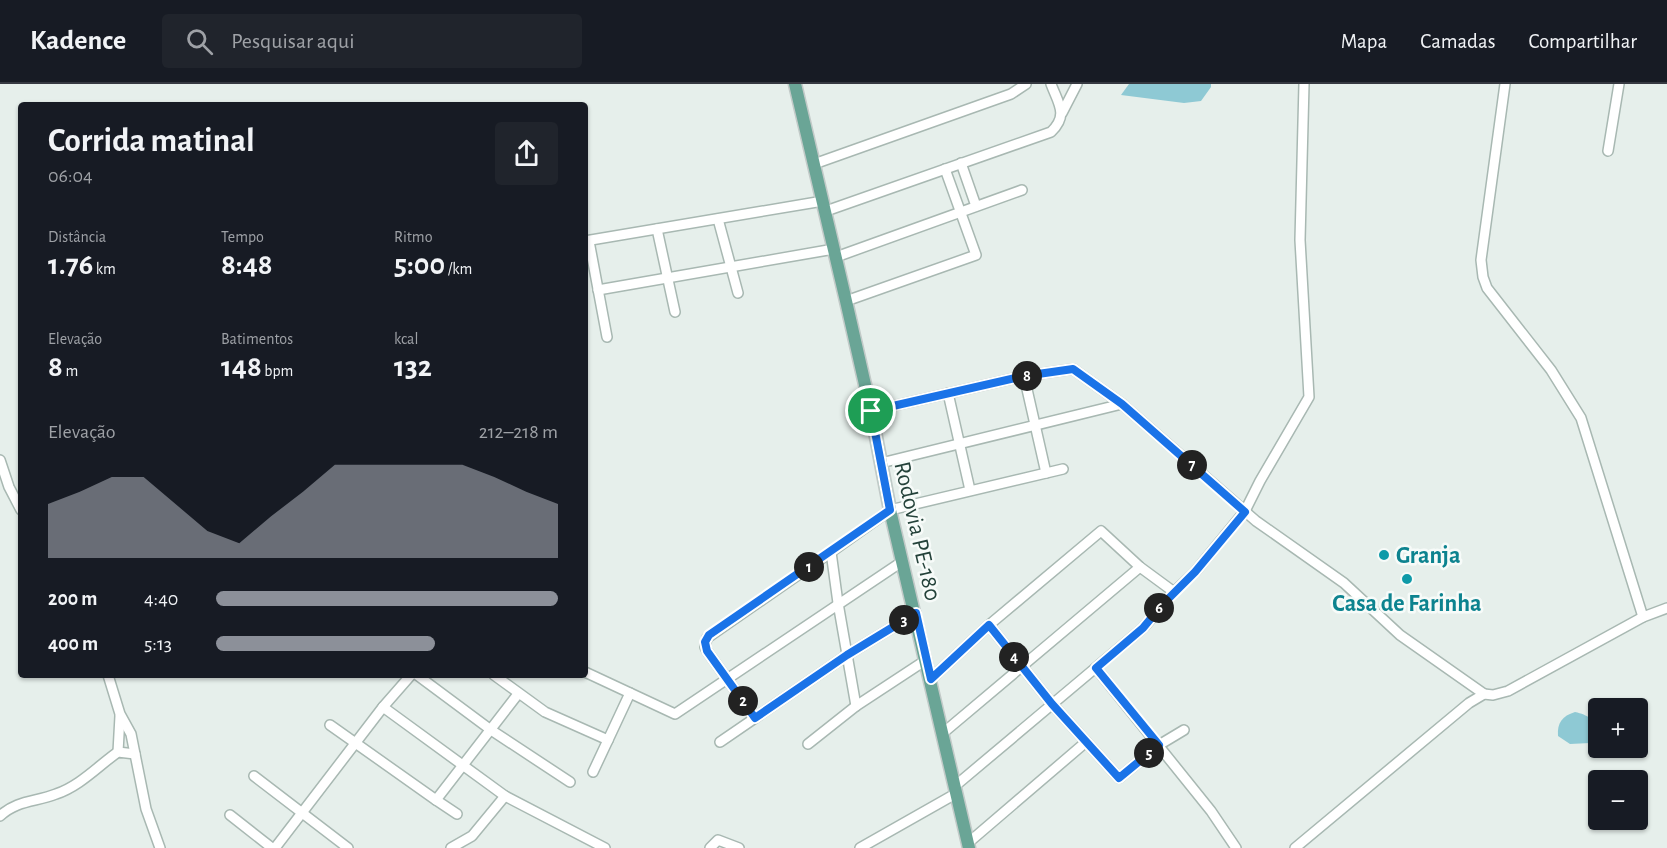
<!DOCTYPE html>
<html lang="pt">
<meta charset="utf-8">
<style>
:root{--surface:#171b24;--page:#20242c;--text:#f1f3f6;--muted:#9ea1a6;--line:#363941;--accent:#8c9099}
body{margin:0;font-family:"Alegreya Sans",sans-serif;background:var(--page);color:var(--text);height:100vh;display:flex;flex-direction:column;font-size:22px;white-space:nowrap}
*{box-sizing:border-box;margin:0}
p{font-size:20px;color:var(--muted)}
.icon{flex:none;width:33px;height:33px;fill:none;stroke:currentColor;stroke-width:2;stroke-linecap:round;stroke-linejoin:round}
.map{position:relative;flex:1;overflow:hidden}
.details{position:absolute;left:18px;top:18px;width:570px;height:576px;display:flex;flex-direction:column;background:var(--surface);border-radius:6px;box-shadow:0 2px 4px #0004}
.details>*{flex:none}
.controls{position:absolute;left:1588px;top:614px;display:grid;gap:12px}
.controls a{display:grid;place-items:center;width:60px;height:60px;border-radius:6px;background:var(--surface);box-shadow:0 2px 4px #0004;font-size:30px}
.pin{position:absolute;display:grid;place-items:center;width:51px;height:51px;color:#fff;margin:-26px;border:3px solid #fff;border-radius:50%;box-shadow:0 2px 6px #0007}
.km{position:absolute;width:30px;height:30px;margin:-15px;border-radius:50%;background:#222;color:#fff;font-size:16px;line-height:30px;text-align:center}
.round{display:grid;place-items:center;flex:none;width:63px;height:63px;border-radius:6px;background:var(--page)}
.summary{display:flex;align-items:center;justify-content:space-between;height:102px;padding:0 30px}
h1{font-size:33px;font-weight:600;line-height:45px}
.figures{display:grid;grid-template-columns:repeat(3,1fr);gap:9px;height:102px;padding:6px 30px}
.figures div{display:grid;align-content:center}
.figures b{font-size:30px;font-weight:600}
.figures small{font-size:16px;font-weight:400}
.figures p{font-size:16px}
.chart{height:168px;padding:12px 30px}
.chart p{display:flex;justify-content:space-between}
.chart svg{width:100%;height:108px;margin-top:6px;fill:var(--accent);opacity:.7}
ul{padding:0 30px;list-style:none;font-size:20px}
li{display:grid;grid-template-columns:96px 72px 1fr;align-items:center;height:45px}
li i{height:15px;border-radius:8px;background:var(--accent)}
header{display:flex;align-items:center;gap:36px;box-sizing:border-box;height:84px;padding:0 30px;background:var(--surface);border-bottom:2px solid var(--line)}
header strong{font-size:28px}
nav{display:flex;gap:33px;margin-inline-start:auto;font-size:21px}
.search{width:420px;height:54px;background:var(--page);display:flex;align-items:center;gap:15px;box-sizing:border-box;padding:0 21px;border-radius:6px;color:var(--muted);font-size:22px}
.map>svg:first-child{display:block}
.water{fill:#8ec9d4}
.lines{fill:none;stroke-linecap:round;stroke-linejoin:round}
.minor-casing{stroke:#a8b8b2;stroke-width:12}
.major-casing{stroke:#c2cac8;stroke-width:15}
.minor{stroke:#fff;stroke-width:9}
.major{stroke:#6aa596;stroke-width:12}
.route-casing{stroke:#fff;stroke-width:12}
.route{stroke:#1a73e8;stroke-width:8}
.culture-dot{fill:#0f9aa8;stroke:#f7fbf9;stroke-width:2}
.labels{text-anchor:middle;stroke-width:5;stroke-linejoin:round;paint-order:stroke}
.street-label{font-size:24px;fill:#24423a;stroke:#f7fbf9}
.culture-label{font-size:24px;font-weight:bold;fill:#0d838f;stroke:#f7fbf9;text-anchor:start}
</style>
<header>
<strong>Kadence</strong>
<div class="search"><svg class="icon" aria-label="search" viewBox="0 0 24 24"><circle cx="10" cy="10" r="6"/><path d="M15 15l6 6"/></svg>Pesquisar aqui</div>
<nav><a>Mapa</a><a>Camadas</a><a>Compartilhar</a></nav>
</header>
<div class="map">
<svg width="1667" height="764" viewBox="0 0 1667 764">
<rect width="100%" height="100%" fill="#e6efeb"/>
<g class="water">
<path d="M1129,0h82v3l-10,14 -17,2 -63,-8z"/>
<path d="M1575,628c13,3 20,7 21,22l-6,9 -20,1 -12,-8c-1,-13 4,-20 17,-24z"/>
</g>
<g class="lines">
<g class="minor-casing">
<g id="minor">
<path d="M1505,0l-24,176 2,17 4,11 64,82 30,48 62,199"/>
<path d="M1062,29l15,-29"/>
<path d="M1608,67l11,-67"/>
<path d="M961,79l15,43"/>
<path d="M814,80l197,-70 15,-10"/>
<path d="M826,127l225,-79c18,-17 7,-29 0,-48"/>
<path d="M718,135l20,74"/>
<path d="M657,145l18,83"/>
<path d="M585,157l238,-40"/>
<path d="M589,157l18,96"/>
<path d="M836,173l186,-67"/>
<path d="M598,206l236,-41"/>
<path d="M846,217l130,-46 -31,-86"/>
<path d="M1024,292l49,-7 49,35 134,117 88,62 56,52 84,59"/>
<path d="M948,309l22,97"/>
<path d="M871,327l153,-35 22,97"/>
<path d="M0,376l9,27 12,23"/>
<path d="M881,379l241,-59"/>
<path d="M989,541l63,79 67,74 40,-33 25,-15"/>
<path d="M1096,584l115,143 25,37"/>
<path d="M585,588l90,42 228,-153"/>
<path d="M108,591l12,39 11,20 15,75 14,39"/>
<path d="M417,591l74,55 79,52"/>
<path d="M494,591l51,37 63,28 22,-47"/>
<path d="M931,595l58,-54 112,-94 39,36 34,25 21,-20 50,-61 15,-30 49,-84 -9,-157 4,-156"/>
<path d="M856,622l-18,-103 -7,-51 59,-42 173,-41"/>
<path d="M383,623l122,89 100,52"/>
<path d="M755,634l-48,-67 -2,-4 2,-9 124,-86"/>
<path d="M330,641l106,75 82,-106"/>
<path d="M943,649l197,-166"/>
<path d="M720,658l127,-87 69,-42"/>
<path d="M808,660l48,-38 70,-46"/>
<path d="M118,668l2,-36"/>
<path d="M593,688l15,-32"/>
<path d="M254,692l94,72"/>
<path d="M955,702l188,-158 31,-36"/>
<path d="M436,716l21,14"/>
<path d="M230,731l42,33"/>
<path d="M0,732c17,-16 36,-14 56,-22 24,-8 42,-28 62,-42l17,2"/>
<path d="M968,759l118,-101"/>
<path d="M275,764l108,-141 28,-32"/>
<path d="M451,764l21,-12 33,-40"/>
<path d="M710,764l8,-8 21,8"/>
<path d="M860,764l97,-55"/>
<path d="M1295,764l174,-145 15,-9 9,1 15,-4 135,-74 24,-9"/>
</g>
</g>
<g class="major-casing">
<path id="major" d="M795,0l51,217 25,110 19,99 79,338"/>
</g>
<use href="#minor" class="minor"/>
<use href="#major" class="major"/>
</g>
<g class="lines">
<g class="route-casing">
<path id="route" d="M1073,285l49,35 123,108 -50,60 -33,33 -19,23 -47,40 63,77 -40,33 -67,-74 -63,-79 -58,54 -15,-66 -69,42 -92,63 -48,-67 -2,-9 4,-7 181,-125 -19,-99 153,-35z"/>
</g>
<use href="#route" class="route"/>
</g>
<g class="culture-dot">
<circle cx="1384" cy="471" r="6"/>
<circle cx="1407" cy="495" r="6"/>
</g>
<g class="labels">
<g class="street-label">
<text transform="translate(918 447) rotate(77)" y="8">Rodovia PE-180</text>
</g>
<g class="culture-label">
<text x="1396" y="479">Granja</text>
<text x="1407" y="527" text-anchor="middle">Casa de Farinha</text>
</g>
</g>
</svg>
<div class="controls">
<a>+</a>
<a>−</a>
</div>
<div class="pin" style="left:871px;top:327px;background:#1e9e55"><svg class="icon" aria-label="arrive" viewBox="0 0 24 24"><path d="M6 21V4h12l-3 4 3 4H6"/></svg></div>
<b class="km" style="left:809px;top:483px">1</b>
<b class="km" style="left:743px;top:617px">2</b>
<b class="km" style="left:904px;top:536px">3</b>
<b class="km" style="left:1014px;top:573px">4</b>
<b class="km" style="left:1149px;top:669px">5</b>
<b class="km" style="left:1159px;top:524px">6</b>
<b class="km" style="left:1192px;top:381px">7</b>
<b class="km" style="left:1027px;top:292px">8</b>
<section class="details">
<div class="summary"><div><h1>Corrida matinal</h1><p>06:04</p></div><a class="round"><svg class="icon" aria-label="share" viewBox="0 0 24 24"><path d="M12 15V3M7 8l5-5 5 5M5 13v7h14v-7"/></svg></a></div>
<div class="figures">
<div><p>Distância</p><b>1.76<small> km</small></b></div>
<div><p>Tempo</p><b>8:48</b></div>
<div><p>Ritmo</p><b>5:00<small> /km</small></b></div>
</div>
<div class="figures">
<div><p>Elevação</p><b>8<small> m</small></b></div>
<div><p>Batimentos</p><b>148<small> bpm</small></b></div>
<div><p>kcal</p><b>132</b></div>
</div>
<div class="chart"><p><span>Elevação</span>212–218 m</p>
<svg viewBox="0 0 160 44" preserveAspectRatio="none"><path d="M0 44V22L10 17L20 11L30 11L40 22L50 33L60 38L70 27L80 17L90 6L100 6L110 6L120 6L130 6L140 11L150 17L160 22V44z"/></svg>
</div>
<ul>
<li><b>200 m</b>4:40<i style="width:100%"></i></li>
<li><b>400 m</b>5:13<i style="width:64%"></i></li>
</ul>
</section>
</div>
